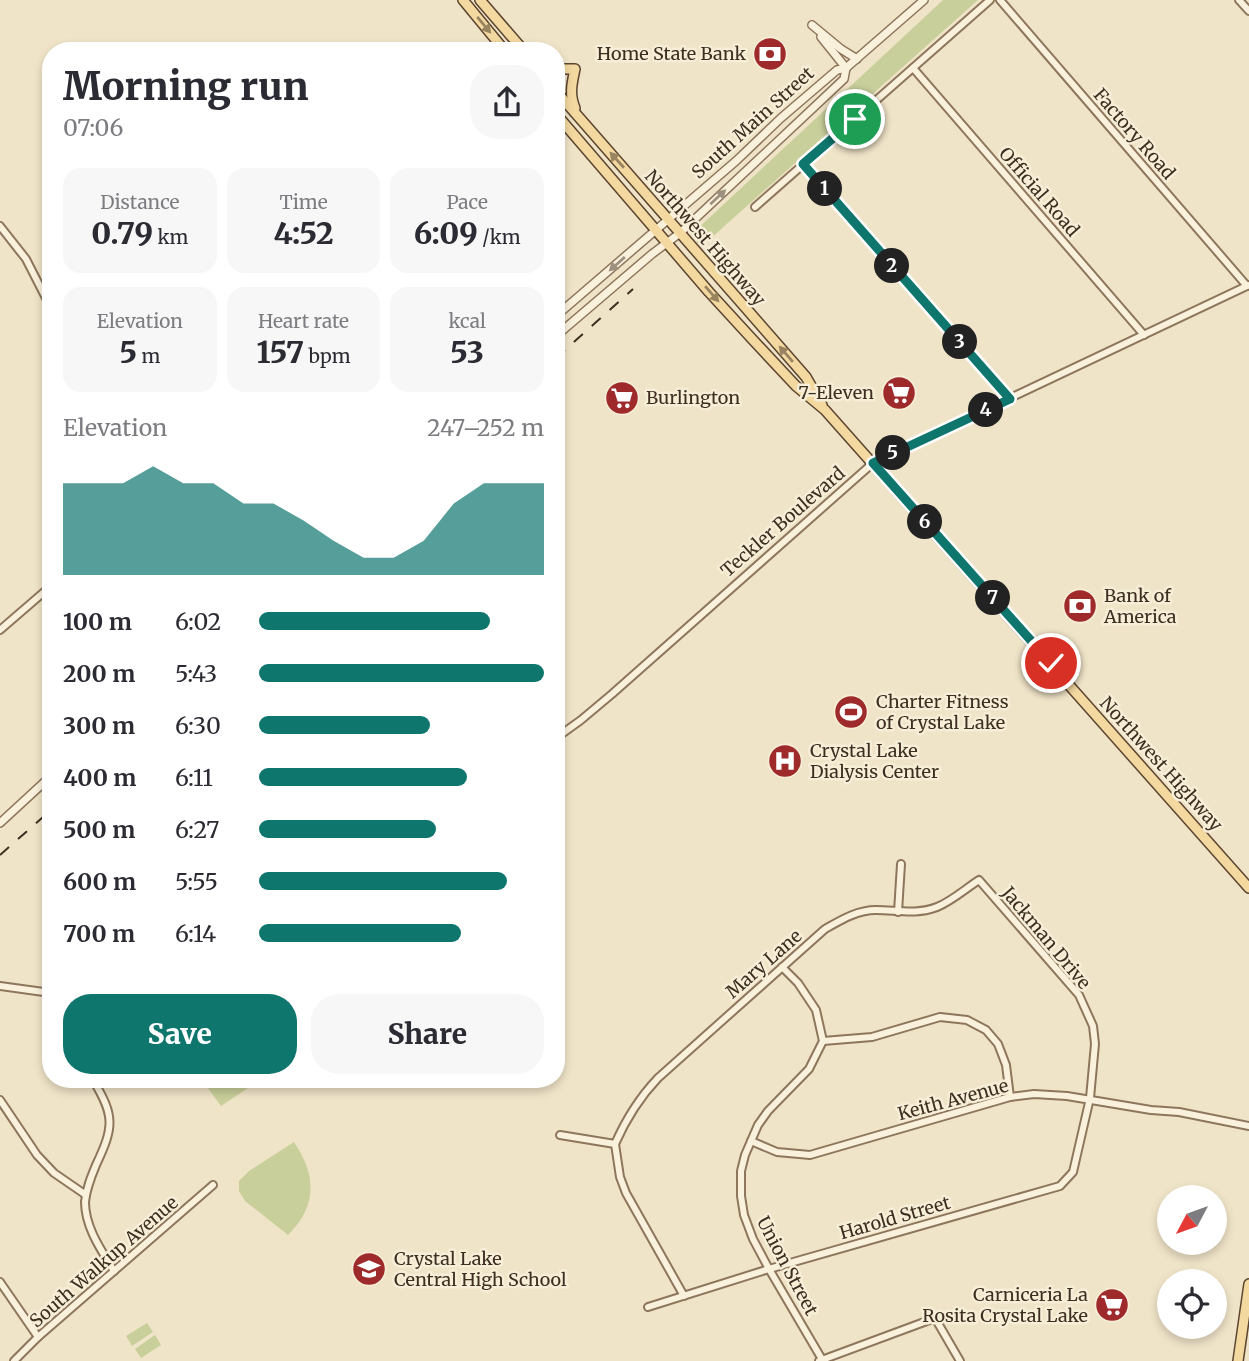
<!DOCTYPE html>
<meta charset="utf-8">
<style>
:root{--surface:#fff;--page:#f7f7f7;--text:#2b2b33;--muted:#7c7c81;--accent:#0f766e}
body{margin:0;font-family:Merriweather,serif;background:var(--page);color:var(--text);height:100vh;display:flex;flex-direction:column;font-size:26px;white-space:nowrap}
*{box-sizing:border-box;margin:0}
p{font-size:23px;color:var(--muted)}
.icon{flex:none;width:38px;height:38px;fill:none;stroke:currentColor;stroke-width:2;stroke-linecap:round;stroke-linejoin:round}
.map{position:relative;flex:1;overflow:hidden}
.side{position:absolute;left:42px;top:42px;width:523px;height:1046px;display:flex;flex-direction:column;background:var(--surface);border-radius:28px;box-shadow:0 4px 10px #0003}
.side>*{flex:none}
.needle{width:46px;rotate:229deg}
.fabs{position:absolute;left:1157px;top:1185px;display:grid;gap:14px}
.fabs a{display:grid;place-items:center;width:70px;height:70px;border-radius:50%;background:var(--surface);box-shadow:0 4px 10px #0003;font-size:35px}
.pin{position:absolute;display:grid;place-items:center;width:60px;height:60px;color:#fff;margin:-30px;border:4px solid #fff;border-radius:50%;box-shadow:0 2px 7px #0007}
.km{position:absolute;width:35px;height:35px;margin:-18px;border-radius:50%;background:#222;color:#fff;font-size:19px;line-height:35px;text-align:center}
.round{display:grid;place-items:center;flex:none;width:74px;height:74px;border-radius:28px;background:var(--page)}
.head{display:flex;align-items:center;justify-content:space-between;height:119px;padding:0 21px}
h1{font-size:38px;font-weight:800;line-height:52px}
.stats{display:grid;grid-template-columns:repeat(3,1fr);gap:10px;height:119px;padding:7px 21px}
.stats div{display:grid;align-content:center;border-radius:18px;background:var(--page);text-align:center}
.stats b{font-size:30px;font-weight:800}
.stats small{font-size:19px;font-weight:400}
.stats p{font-size:19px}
.chart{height:196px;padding:14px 21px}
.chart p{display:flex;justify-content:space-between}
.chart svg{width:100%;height:126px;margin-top:7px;fill:var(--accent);opacity:.7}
.cta{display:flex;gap:14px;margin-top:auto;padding:14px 21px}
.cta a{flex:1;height:80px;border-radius:28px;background:var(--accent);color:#fff;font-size:28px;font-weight:800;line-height:80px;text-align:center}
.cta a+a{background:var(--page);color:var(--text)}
ul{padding:0 21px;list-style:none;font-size:23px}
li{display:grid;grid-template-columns:112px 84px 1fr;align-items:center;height:52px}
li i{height:18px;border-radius:9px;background:var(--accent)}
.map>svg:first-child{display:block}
.green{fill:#c9cf9b}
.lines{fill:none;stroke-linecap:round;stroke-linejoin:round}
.minor-casing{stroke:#8d765c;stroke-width:10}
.tertiary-casing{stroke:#8d765c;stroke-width:10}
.primary-casing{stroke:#5b4430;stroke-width:12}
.minor{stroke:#faf1dc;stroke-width:6}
.tertiary{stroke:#faf1dc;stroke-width:7}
.primary{stroke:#f3d9a0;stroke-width:9}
.rail{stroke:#3d2e20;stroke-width:2;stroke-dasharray:12 12;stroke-linecap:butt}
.oneway{fill:#988460}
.oneway2{fill:#9c907e}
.route-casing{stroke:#fff;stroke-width:14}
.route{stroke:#0f766e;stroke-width:9}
.labels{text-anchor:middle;stroke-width:5;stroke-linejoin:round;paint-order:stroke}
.poi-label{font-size:18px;fill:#3d2e20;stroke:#f7eed8;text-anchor:start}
.street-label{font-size:18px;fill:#3d2e20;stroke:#f7eed8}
</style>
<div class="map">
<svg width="1249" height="1361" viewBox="0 0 1249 1361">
<rect width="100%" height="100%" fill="#f0e4c8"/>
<g class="green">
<path d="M943,0h35l-277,247 -7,-9 1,-7z"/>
<path d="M202,1080h58l-39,26z"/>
<path d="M294,1142c23,34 23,64 -6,93l-43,-34 -6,-10v-10l10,-10z"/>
<path d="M147,1323l6,9 -21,14 -6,-10z"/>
<path d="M155,1335l6,10 -20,13 -6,-9z"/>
</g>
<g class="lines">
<g class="minor-casing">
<g id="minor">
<path d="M1000,0l247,286"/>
<path d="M1239,0l10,11"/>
<path d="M913,68l231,267"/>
<path d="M803,164l207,235"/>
<path d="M755,207l235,-207"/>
<path d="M0,226l26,33 25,49"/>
<path d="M0,630l51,-44"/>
<path d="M556,738l25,-18 31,-26 261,-231 376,-178"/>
<path d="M898,912l3,-48"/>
<path d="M782,967l16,16 18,27 7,31 -14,28 -41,42 -10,14 -13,30 -4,16v25l3,19 9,24 16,30 54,92"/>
<path d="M0,986l51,7"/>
<path d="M823,1041l49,-4 68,-20 27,3 19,10 12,14 8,21 4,32"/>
<path d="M93,1080c22,36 21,47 3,85 -5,12 -10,24 -11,37 0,25 16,48 29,69"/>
<path d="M0,1100l37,55 17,18 32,22"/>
<path d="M560,1135l55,9"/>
<path d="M751,1141l26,11 33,3 200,-58 24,-3 33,2 84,14 28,2 70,14"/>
<path d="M615,1144c11,-25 24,-46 43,-66l167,-149c16,-9 32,-19 51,-19 21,0 41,5 61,-3 15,-6 28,-18 42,-27l100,115 14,31 2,18 -5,54 -17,74 -13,14 -291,83 -121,38"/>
<path d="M615,1144l5,33 6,16 58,103"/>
<path d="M0,1282l38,55"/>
<path d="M14,1361l24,-24 175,-152"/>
<path d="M819,1361l116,-43 25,43"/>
</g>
</g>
<g class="tertiary-casing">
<g id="tertiary">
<path d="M812,25l29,24 16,10"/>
<path d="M821,37l25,31"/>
<path d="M556,316l180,-155 45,-43 56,-48 9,-2 78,-68"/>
<path d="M556,336l96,-82 28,-21 164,-154 2,-11"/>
<path d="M0,823l51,-47"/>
</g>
</g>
<g class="primary-casing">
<g id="primary">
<path d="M463,0l42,51"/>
<path d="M480,0l44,51"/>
<path d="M556,69h19c-3,14 -6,25 0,39"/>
<path d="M556,91l250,286 16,28"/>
<path d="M556,114l153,178 44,48 43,46 29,24 424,478"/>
<path d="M1238,1361l11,-77"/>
</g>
</g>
<use href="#minor" class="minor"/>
<use href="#tertiary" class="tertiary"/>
<use href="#primary" class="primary"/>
<g class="rail">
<path d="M556,358l77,-69"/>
<path d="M0,855l51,-45"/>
</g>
</g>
<defs><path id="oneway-solid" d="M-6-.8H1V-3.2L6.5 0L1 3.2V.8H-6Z" transform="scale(1.75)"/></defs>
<g class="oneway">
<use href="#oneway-solid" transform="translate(484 25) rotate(50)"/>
<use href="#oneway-solid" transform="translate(617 160) rotate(-132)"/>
<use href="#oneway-solid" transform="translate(712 294) rotate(49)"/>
<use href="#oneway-solid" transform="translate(786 354) rotate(-131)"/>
</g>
<g class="oneway2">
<use href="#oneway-solid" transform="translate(718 197) rotate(-43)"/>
<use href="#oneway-solid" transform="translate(617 264) rotate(138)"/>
</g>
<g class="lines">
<g class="route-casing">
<path id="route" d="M855,119l-52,45 207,235 -137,64 178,200"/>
</g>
<use href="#route" class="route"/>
</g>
<defs>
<g id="bank-disc" transform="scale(1.75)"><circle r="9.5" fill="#9e2a2b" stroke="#f7eed8"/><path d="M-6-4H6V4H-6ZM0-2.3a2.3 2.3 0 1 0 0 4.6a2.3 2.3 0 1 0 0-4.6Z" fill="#fff"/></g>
<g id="supermarket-disc" transform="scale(1.75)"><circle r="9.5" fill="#9e2a2b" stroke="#f7eed8"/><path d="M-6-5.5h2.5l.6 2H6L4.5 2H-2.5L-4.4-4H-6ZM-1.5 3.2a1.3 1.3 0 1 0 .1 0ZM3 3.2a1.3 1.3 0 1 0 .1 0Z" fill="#fff"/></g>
<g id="stadium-disc" transform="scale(1.75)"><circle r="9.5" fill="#9e2a2b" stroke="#f7eed8"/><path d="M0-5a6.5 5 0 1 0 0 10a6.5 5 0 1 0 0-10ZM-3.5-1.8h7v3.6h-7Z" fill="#fff"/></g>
<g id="hospital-disc" transform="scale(1.75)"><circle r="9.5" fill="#9e2a2b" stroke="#f7eed8"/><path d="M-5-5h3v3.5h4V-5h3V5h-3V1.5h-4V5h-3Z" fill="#fff"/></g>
<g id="school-disc" transform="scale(1.75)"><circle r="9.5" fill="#9e2a2b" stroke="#f7eed8"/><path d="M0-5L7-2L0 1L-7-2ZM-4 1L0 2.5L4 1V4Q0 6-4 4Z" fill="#fff"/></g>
</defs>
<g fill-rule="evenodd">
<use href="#bank-disc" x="770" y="54"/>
<use href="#supermarket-disc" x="899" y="393"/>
<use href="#supermarket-disc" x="622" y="398"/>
<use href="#bank-disc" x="1080" y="606"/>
<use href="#stadium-disc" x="851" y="712"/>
<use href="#hospital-disc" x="785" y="761"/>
<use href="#school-disc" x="369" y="1269"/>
<use href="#supermarket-disc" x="1112" y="1305"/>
</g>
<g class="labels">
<g class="poi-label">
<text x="746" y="60" text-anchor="end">Home State Bank</text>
<text x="874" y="399" text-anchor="end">7-Eleven</text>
<text x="646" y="404">Burlington</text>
<text x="1104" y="602">Bank of<tspan x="1104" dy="21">America</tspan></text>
<text x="876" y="708">Charter Fitness<tspan x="876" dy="21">of Crystal Lake</tspan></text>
<text x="810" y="757">Crystal Lake<tspan x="810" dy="21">Dialysis Center</tspan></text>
<text x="394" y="1265">Crystal Lake<tspan x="394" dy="21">Central High School</tspan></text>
<text x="1088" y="1301" text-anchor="end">Carniceria La<tspan x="1088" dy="21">Rosita Crystal Lake</tspan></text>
</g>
<g class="street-label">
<text transform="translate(753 123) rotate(-42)" y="6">South Main Street</text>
<text transform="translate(1134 134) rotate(49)" y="6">Factory Road</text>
<text transform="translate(1039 192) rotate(49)" y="6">Official Road</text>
<text transform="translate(705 238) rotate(49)" y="6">Northwest Highway</text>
<text transform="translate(783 522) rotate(-41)" y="6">Teckler Boulevard</text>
<text transform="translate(1161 764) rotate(48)" y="6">Northwest Highway</text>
<text transform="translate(1046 938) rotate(50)" y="6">Jackman Drive</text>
<text transform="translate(764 964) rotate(-41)" y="6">Mary Lane</text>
<text transform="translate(953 1100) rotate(-15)" y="6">Keith Avenue</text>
<text transform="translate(895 1218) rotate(-16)" y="6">Harold Street</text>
<text transform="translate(104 1262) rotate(-41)" y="6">South Walkup Avenue</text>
<text transform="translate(787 1266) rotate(62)" y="6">Union Street</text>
</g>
</g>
</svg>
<div class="fabs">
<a><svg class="needle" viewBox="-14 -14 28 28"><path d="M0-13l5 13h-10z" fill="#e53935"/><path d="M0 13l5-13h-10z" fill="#7c7c81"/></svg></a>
<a><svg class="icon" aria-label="locate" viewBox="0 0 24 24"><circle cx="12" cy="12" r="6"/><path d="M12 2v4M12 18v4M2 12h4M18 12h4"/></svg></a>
</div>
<div class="pin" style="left:855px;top:119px;background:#1e9e55"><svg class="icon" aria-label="arrive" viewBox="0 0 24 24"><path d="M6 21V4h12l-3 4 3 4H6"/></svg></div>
<div class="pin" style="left:1051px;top:663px;background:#d93025"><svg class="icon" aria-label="check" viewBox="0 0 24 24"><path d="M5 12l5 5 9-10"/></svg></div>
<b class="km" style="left:825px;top:189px">1</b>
<b class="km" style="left:892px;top:266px">2</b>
<b class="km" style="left:960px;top:342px">3</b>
<b class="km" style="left:986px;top:410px">4</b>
<b class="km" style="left:893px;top:453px">5</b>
<b class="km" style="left:925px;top:522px">6</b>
<b class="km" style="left:993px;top:598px">7</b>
<section class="side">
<div class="head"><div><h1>Morning run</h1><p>07:06</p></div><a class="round"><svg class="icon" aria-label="share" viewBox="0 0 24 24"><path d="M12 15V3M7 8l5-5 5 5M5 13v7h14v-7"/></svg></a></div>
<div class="stats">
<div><p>Distance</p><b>0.79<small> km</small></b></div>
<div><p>Time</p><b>4:52</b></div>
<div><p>Pace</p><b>6:09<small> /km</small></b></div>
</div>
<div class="stats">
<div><p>Elevation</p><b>5<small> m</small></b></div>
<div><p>Heart rate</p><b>157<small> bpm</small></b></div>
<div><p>kcal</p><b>53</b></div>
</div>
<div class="chart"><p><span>Elevation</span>247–252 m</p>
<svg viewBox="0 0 160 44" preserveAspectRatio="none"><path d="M0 44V12L10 12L20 12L30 6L40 12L50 12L60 19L70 19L80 25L90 32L100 38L110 38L120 32L130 19L140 12L150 12L160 12V44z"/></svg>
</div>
<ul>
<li><b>100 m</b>6:02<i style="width:81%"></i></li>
<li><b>200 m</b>5:43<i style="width:100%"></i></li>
<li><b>300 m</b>6:30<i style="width:60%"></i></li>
<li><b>400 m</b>6:11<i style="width:73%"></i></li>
<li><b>500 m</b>6:27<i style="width:62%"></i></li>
<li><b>600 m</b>5:55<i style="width:87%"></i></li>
<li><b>700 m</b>6:14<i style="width:71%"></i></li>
</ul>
<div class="cta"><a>Save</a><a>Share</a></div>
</section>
</div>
